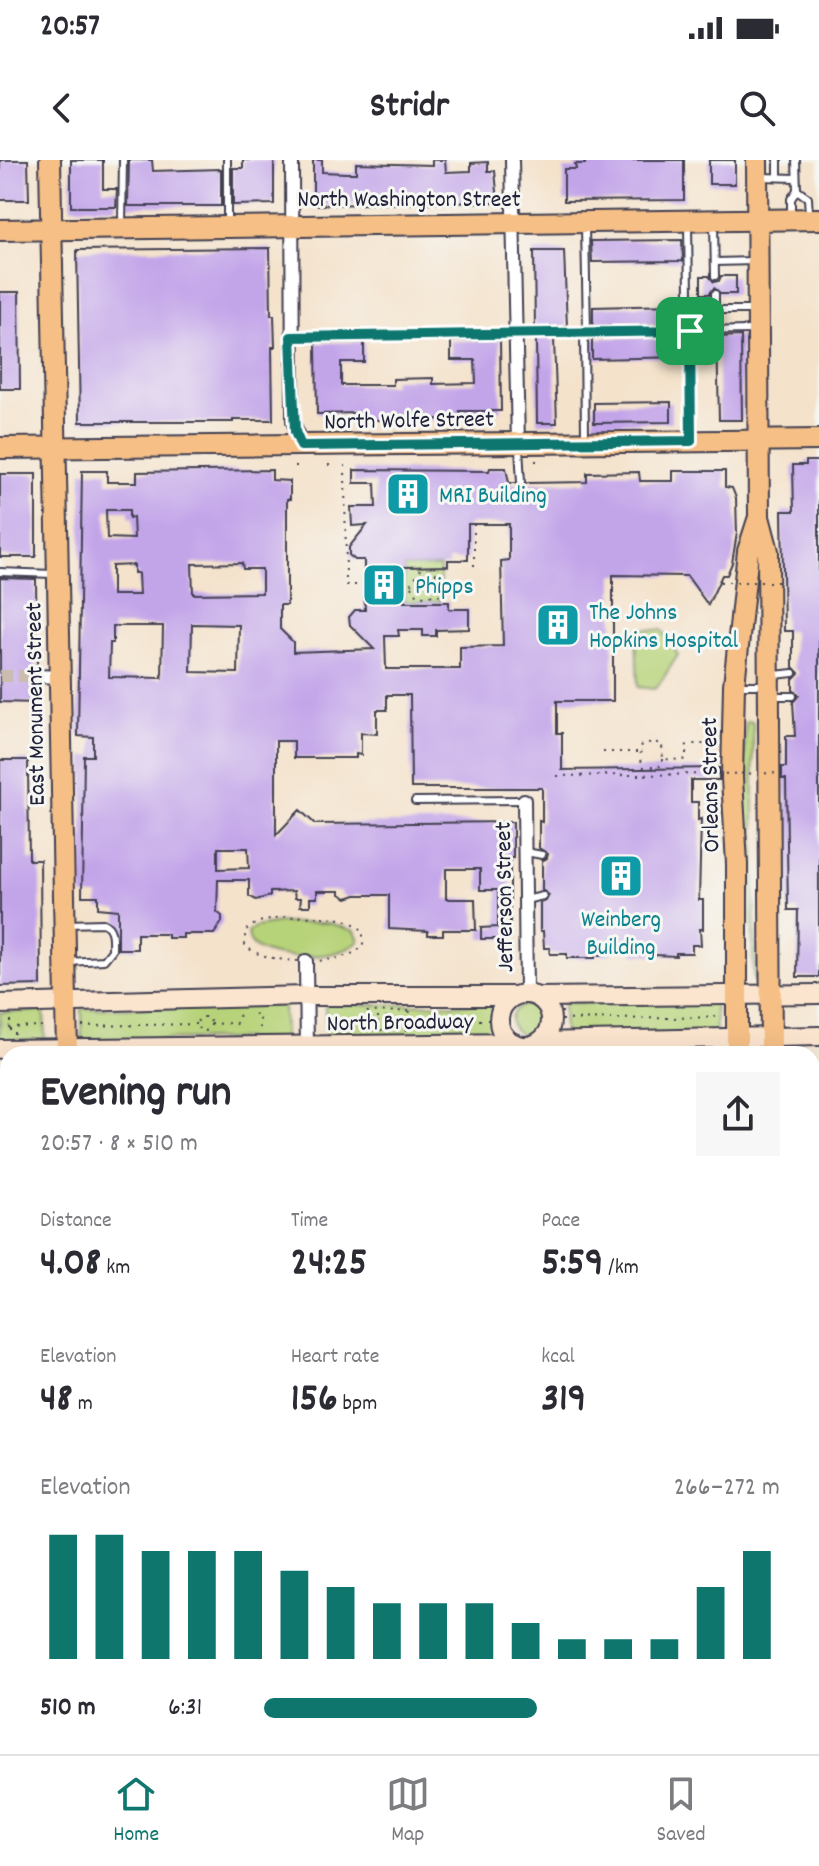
<!DOCTYPE html>
<meta charset="utf-8">
<style>
:root{--surface:#fff;--page:#f7f7f7;--text:#2b2b33;--muted:#7c7c81;--line:#e1e1e2;--accent:#0f766e}
body{margin:0;font-family:Dekko,sans-serif;background:var(--page);color:var(--text);height:100vh;display:flex;flex-direction:column;font-size:30px;white-space:nowrap}
*{box-sizing:border-box;margin:0}
p{font-size:26px;color:var(--muted)}
.icon{flex:none;width:44px;height:44px;fill:none;stroke:currentColor;stroke-width:2;stroke-linecap:round;stroke-linejoin:round}
.map{position:relative;flex:1;overflow:hidden}
.details{position:absolute;left:0px;top:886px;width:820px;height:708px;display:flex;flex-direction:column;background:var(--surface);border-radius:24px 24px 0 0;box-shadow:0 8px 32px #0002}
.details>*{flex:none}
.pin{position:absolute;display:grid;place-items:center;width:68px;height:68px;color:#fff;margin:-34px;border-radius:16px;box-shadow:0 4px 12px #0006}
.round{display:grid;place-items:center;flex:none;width:84px;height:84px;border-radius:0px;background:var(--page)}
.headline{display:flex;align-items:center;justify-content:space-between;height:136px;padding:0 40px}
h1{font-size:44px;font-weight:800;line-height:60px}
.figures{display:grid;grid-template-columns:repeat(3,1fr);gap:12px;height:136px;padding:8px 40px}
.figures div{display:grid;align-content:center}
.figures b{font-size:40px;font-weight:800}
.figures small{font-size:22px;font-weight:400}
.figures p{font-size:22px}
.chart{height:224px;padding:16px 40px}
.chart p{display:flex;justify-content:space-between}
.chart svg{width:100%;height:144px;margin-top:8px;stroke:var(--accent);stroke-width:6}
ul{padding:0 40px;list-style:none;font-size:26px}
li{display:grid;grid-template-columns:128px 96px 1fr;align-items:center;height:60px}
li i{height:20px;border-radius:10px;background:var(--accent)}
.status{display:flex;justify-content:space-between;align-items:center;height:56px;padding:0 40px;background:var(--surface);direction:ltr}
.status svg{height:22px;fill:currentColor}
header{display:flex;justify-content:space-between;align-items:center;height:104px;padding:0 40px;background:var(--surface);font-size:36px;font-weight:800}
.dock{display:flex;justify-content:space-around;align-items:center;height:112px;border-top:2px solid var(--line);background:var(--surface);font-size:22px;color:var(--muted)}
.dock a{display:grid;justify-items:center;gap:4px}
.dock .current{color:var(--accent)}
.map>svg:first-child{display:block}
.green{fill:#b7d379;stroke:#6c7a5a;stroke-width:2}
.building{fill:#c2a4e9;fill-rule:evenodd}
.lines{fill:none;stroke-linecap:round;stroke-linejoin:round}
.street-tunnel{stroke:#cabcae;stroke-width:12;stroke-dasharray:12 6;stroke-linecap:butt}
.lane-casing{stroke:#423f51;stroke-width:10}
.street-casing{stroke:#423f51;stroke-width:16}
.secondary-casing{stroke:#423f51;stroke-width:22}
.primary-casing{stroke:#423f51;stroke-width:24}
.path{stroke:#423f51;stroke-width:2;stroke-dasharray:2 6;stroke-linecap:butt}
.lane{stroke:#fff;stroke-width:6}
.street{stroke:#fff;stroke-width:12}
.secondary{stroke:#fbe5cf;stroke-width:18}
.primary{stroke:#f5bf86;stroke-width:20}
.path-bridge{stroke:#423f51;stroke-width:2;stroke-dasharray:2 6;stroke-linecap:butt}
.route-casing{stroke:#fff;stroke-width:16}
.route{stroke:#0f766e;stroke-width:10}
.labels{text-anchor:middle;stroke-width:6;stroke-linejoin:round;paint-order:stroke}
.street-label{font-size:24px;fill:#22223b;stroke:#f6f6f2}
.culture-label{font-size:24px;fill:#0d838f;stroke:#f6f6f2;text-anchor:start}
</style>
<div class="status"><b>20:57</b><svg viewBox="0 0 49 12"><path d="M0 12V9h3v3zM5 12V6h3v6zM10 12V3h3v9zM15 12V0h3v12zM26 1h20v11H26zM47 4h2v5h-2z"/></svg></div>
<header><svg class="icon" aria-label="back" viewBox="0 0 24 24"><path d="M15 5l-7 7 7 7"/></svg>Stridr<svg class="icon" aria-label="search" viewBox="0 0 24 24"><circle cx="10" cy="10" r="6"/><path d="M15 15l6 6"/></svg></header>
<div class="map">
<svg width="819" height="1594" viewBox="0 0 819 1594">
<rect width="100%" height="100%" fill="#f6f6f2"/>
<filter id="ink" filterUnits="userSpaceOnUse"><feTurbulence type="fractalNoise" baseFrequency=".0125" numOctaves="2"/><feDisplacementMap in="SourceGraphic" scale="16" xChannelSelector="R" yChannelSelector="G"/><feConvolveMatrix kernelMatrix="1 2 1 2 8 2 1 2 1" color-interpolation-filters="sRGB"/></filter>
<filter id="wash" filterUnits="userSpaceOnUse"><feTurbulence type="fractalNoise" baseFrequency=".006" numOctaves="4" result="noise"/><feDisplacementMap in="SourceGraphic" scale="32" xChannelSelector="R" yChannelSelector="G"/><feGaussianBlur stdDeviation="1.8" result="paint"/><feColorMatrix in="noise" values="0 0 0 0 0 0 0 0 0 0 0 0 0 0 0 0 0 1.4 0 .05"/><feComposite in="paint" operator="in"/></filter>
<g filter="url(#wash)">
<rect width="100%" height="100%" fill="#f4e2cb"/>
<g class="green">
<rect x="404" y="407" width="36" height="35"/>
<path d="M641,469l21,1 16,25 -20,31 -4,3 -16,-2 -2,-55z"/>
<path d="M746,561l7,1 3,259 -3,-1 -2,-106 -7,-24 -1,-61z"/>
<path d="M279,763h50l26,8 4,9c-12,21 -119,27 -110,-9l6,-4z"/>
<path d="M715,842l1,30 -152,7 -1,-36z"/>
<path d="M496,844l-4,14 4,17 -170,2 -1,-32z"/>
<circle cx="526" cy="860" r="15"/>
<path d="M283,845l1,34 -202,1v-31z"/>
<path d="M44,851l1,29h-45v-28z"/>
</g>
<g id="blocks">
<g class="building">
<path d="M0,0h28l1,40h-29z"/>
<path d="M71,0h32v29h14l-1,18h-45z"/>
<path d="M129,0h23l1,11 68,-2v37h-93z"/>
<path d="M243,0h31v44l-41,1v-37h10z"/>
<path d="M313,0h9v12l24,1h10v-10l76,2v-5h13l1,12 25,-1v-8l17,-1v9h7l3,31 -185,3z"/>
<path d="M585,0h99v40l-120,1v-32h12l-1,-5h10z"/>
<rect x="709" y="0" width="26" height="24"/>
<path d="M682,80l1,21 -91,1 -1,-21z"/>
<path d="M270,88l1,67h3l1,32h-3l1,73h-40v2h-153l-3,-172z"/>
<path d="M534,91h30l3,76h-32z"/>
<path d="M701,116h8l5,6 5,-1 2,-5h15v18h-15l-7,-6 -5,6h-8z"/>
<path d="M0,132h19l1,97h-20z"/>
<path d="M674,145h9v20l-90,1v-19z"/>
<path d="M741,176l1,84h-23l-2,-83z"/>
<path d="M684,177v20l-92,2v-21z"/>
<path d="M554,179l3,84h-20l-1,-84z"/>
<path d="M500,180l1,71h-41l1,8 -94,1 1,2h-12v-9l-39,1 -1,-71 48,-1v20h-23v23h52v-6l40,-1v6l43,-1 -1,-23h-24v-19z"/>
<path d="M671,242v20l-77,1v-20z"/>
<path d="M806,301h13v516h-22l1,-67h-10l-2,-131h-4v-12h4v-31h9l-2,-34 6,-7 -6,-5v-11l6,-6 -6,-6v-36h-9l-2,-120h12l-1,-46h13z"/>
<path d="M490,308h16l3,15h6l6,6 6,-6 60,-1v-9l52,-1 1,9h33v-10h52v16l7,1 4,10 1,35 -5,30 -5,12h-5l-14,30 -21,-29 -74,-1v126h-56v32h5v37l157,-2v12h-28v22h7v18l3,-1 -2,81h4v29h-3l1,16h-9v8h-16v3l-43,-2v-8h-21l-1,8 -16,1v3h-28v-4h-17v-6h-6l-1,-17h-3v-28l6,-2 3,-6 -7,-5v-29l5,-3 1,-4 -9,-6v-27l3,1v-34h-131l-1,-93h-23v15h-10v24l-16,-1v22l-5,-1v4h-62v-17h-18v94l24,-25 15,14 198,-2v36h-3v81h-29v-11l17,-1v-37h-18v-21h-34v30h29l1,31h-33v5h-15v-4l-39,-2v-34h-33l-9,3 -7,-4v-3h-23v7h-7v8h-10l1,-8h-6l-1,-7 -24,1v4l-14,4 -7,-4v-16h-31l-1,32 5,4v6l-8,12h-31v4h-15v-4h-31v15h-19v-39l-20,-2v-12h-16l2,-140h9v-19l-15,-1 4,-265h25v11h30v-10l135,-2v10l18,1v18h-3v106h-7v24l13,13v10l81,-3 -24,-24 -1,-8 6,-7h10l-1,-25v-25h-9l-6,-5v-8l18,-22 -15,1 -1,-19h25l-1,-24h-21v-13l135,1zM106,350h23v8l4,-1 1,22 -27,-1zM468,364h41v36l-8,1 2,85 -43,1v22h-74l-1,-33h14l-1,-6h25v6h13v-6l33,-1v-20h-20v-7h-45v-35l44,-1v-6h20zM242,403l1,6h19v24l-69,1 -1,-30zM134,405v8h4l1,22h-27v-29zM192,464l47,1 -1,48 -47,-1zM113,466h50l-1,52 -53,-1 1,-34h3zM218,688h30l1,20 -31,1z"/>
<rect x="0" y="314" width="36" height="83"/>
<path d="M0,418l36,1 1,88 -6,4 -2,5 4,7 5,2v18l-38,-1z"/>
<path d="M0,600h28l1,100h11l1,125 -41,1z"/>
</g>
</g>
</g>
<g filter="url(#ink)">
<use href="#blocks" fill-opacity="0" stroke="#423f51" stroke-width="2"/>
<g class="lines">
<path class="street-tunnel" d="M0,516h38"/>
<g class="lane-casing">
<g id="lane">
<path d="M227,0v64"/>
<path d="M778,0v17"/>
<path d="M761,17l35,1"/>
<path d="M797,30l11,8 1,18"/>
<path d="M791,56v-17l6,-9 -1,-30"/>
<path d="M122,64l1,-64"/>
<path d="M688,64l3,213"/>
<path d="M714,64l1,52"/>
<path d="M585,66l2,106"/>
<path d="M715,102l40,-1"/>
<path d="M715,134v16h41"/>
<path d="M584,172l1,106"/>
<path d="M291,177l464,-7"/>
<path d="M519,287l2,36"/>
<path d="M0,412l53,2"/>
<path d="M775,515l18,-2"/>
<path d="M737,525h29"/>
<path d="M774,532l3,4h16"/>
<path d="M415,641l109,-1"/>
<path d="M526,692l16,3"/>
<path d="M525,740l18,-4"/>
<path d="M67,764l36,-1c11,5 9,17 9,27l-8,10 -36,2"/>
<path d="M812,939h7"/>
<path d="M0,960h8"/>
<path d="M0,1554h8"/>
</g>
</g>
<g class="street-casing">
<g id="street">
<path d="M292,0l1,261 8,25"/>
<path d="M512,0l6,284"/>
<path d="M38,516l21,1"/>
<path d="M524,640l2,193"/>
<path d="M306,801l1,90"/>
<path d="M525,886l4,8"/>
<path d="M812,981h7"/>
<path d="M812,1006h7"/>
<path d="M812,1113h7"/>
<path d="M812,1139h7"/>
<path d="M812,1183h7"/>
<path d="M812,1231h7"/>
<path d="M812,1252h7"/>
<path d="M812,1352h7"/>
<path d="M812,1373h7"/>
<path d="M812,1471h7"/>
<path d="M812,1504h7"/>
<path d="M812,1556l7,-1"/>
</g>
</g>
<g class="secondary-casing">
<g id="secondary">
<circle cx="525" cy="860" r="26"/>
<path d="M538,837l281,-3"/>
<path d="M0,844l306,-8h207"/>
<path d="M539,882l280,-6"/>
<path d="M0,889l514,-6"/>
<path d="M812,1422h7"/>
<path d="M0,1434h8"/>
</g>
</g>
<g class="primary-casing">
<g id="primary">
<path d="M50,0l17,894"/>
<path d="M757,0l2,357 9,34 3,503"/>
<path d="M0,70l819,-11"/>
<path d="M0,288l819,-8"/>
<path d="M737,894v-190l-5,-86 2,-93 14,-134 11,-34"/>
<path d="M80,1586v8"/>
<path d="M750,1586v8"/>
<path d="M781,1586v8"/>
</g>
</g>
<g class="path">
<path d="M535,301h5"/>
<path d="M328,305h8"/>
<path d="M345,305l1,120h18"/>
<path d="M295,306h5"/>
<path d="M474,364v43"/>
<path d="M411,424l9,-14 20,4"/>
<path d="M404,425l8,1 6,10 22,-1"/>
<path d="M603,592h36"/>
<path d="M663,599v5l-5,3h-16l-2,-20c6,-5 15,-6 22,-2l1,14 20,1 3,-2v-12l3,-2h27"/>
<path d="M322,757c16,1 29,2 41,14v15c-18,21 -100,20 -118,-1v-14c20,-18 52,-14 77,-14z"/>
<path d="M409,851l4,5 1,7 -7,7h-43l-3,-4 1,-11 5,-3z"/>
<path d="M562,851v14"/>
<path d="M255,854l5,2v12"/>
<circle cx="204" cy="864" r="7"/>
<path d="M369,857h19"/>
<path d="M10,860v11h4v3"/>
<path d="M415,860h73"/>
<path d="M562,860l159,-3"/>
<path d="M369,862l19,-1"/>
<path d="M236,863l3,6"/>
<path d="M326,863l35,-1"/>
<path d="M211,864l25,-1 3,-7 6,-2"/>
<path d="M82,866l115,-2"/>
<path d="M0,867l48,-1"/>
<path d="M0,1013l8,-1"/>
<path d="M0,1128h8"/>
<path d="M4,1128l1,-116"/>
<path d="M0,1563l1,31"/>
<path d="M541,1594v-8"/>
</g>
<use href="#lane" class="lane"/>
<use href="#street" class="street"/>
<use href="#secondary" class="secondary"/>
<use href="#primary" class="primary"/>
<g class="path-bridge">
<path d="M720,422h63"/>
<path d="M557,616l229,-3"/>
</g>
</g>
</g>
<g class="lines" filter="url(#ink)">
<g class="route-casing">
<path id="route" d="M690,171l1,110 -390,5 -6,-14 -4,-95z"/>
</g>
<use href="#route" class="route"/>
</g>
<defs>
<g id="building-square" transform="scale(2.3)"><rect x="-9" y="-9" width="18" height="18" rx="4" fill="#0f9aa8" stroke="#f6f6f2"/><path d="M-4-6H4V6H1V3H-1V6H-4ZM-2.5-4.3h1.7v1.8h-1.7ZM.8-4.3h1.7v1.8H.8ZM-2.5-1h1.7V.8h-1.7ZM.8-1h1.7V.8H.8Z" fill="#fff"/></g>
</defs>
<g fill-rule="evenodd">
<use href="#building-square" x="408" y="334"/>
<use href="#building-square" x="384" y="425"/>
<use href="#building-square" x="558" y="465"/>
<use href="#building-square" x="621" y="716"/>
</g>
<g class="labels">
<g class="street-label">
<text x="409" y="46">North Washington Street</text>
<text transform="translate(409 259) rotate(-1)" y="8">North Wolfe Street</text>
<text transform="translate(34 544) rotate(-91)" y="8">East Monument Street</text>
<text transform="translate(709 625) rotate(-91)" y="8">Orleans Street</text>
<text transform="translate(503 737) rotate(-91)" y="8">Jefferson Street</text>
<text transform="translate(400 861) rotate(-1)" y="8">North Broadway</text>
</g>
<g class="culture-label">
<text x="439" y="342">MRI Building</text>
<text x="415" y="433">Phipps</text>
<text x="589" y="459">The Johns<tspan x="589" dy="28">Hopkins Hospital</tspan></text>
<text x="621" y="766" text-anchor="middle">Weinberg<tspan x="621" dy="28">Building</tspan></text>
</g>
</g>
</svg>
<div class="pin" style="left:690px;top:171px;background:#1e9e55"><svg class="icon" aria-label="arrive" viewBox="0 0 24 24"><path d="M6 21V4h12l-3 4 3 4H6"/></svg></div>
<section class="details">
<div class="headline"><div><h1>Evening run</h1><p>20:57 · 8 × 510 m</p></div><a class="round"><svg class="icon" aria-label="share" viewBox="0 0 24 24"><path d="M12 15V3M7 8l5-5 5 5M5 13v7h14v-7"/></svg></a></div>
<div class="figures">
<div><p>Distance</p><b>4.08<small> km</small></b></div>
<div><p>Time</p><b>24:25</b></div>
<div><p>Pace</p><b>5:59<small> /km</small></b></div>
</div>
<div class="figures">
<div><p>Elevation</p><b>48<small> m</small></b></div>
<div><p>Heart rate</p><b>156<small> bpm</small></b></div>
<div><p>kcal</p><b>319</b></div>
</div>
<div class="chart"><p><span>Elevation</span>266–272 m</p>
<svg viewBox="0 0 160 44" preserveAspectRatio="none"><path d="M5 44V6M15 44V6M25 44V11M35 44V11M45 44V11M55 44V17M65 44V22M75 44V27M85 44V27M95 44V27M105 44V33M115 44V38M125 44V38M135 44V38M145 44V22M155 44V11"/></svg>
</div>
<ul>
<li><b>510 m</b>6:31<i style="width:53%"></i></li>
</ul>
</section>
</div>
<nav class="dock">
<a class="current"><svg class="icon" aria-label="home" viewBox="0 0 24 24"><path d="M3 11l9-7 9 7M6 9v11h12V9"/></svg>Home</a>
<a><svg class="icon" aria-label="map" viewBox="0 0 24 24"><path d="M3 6l6-2 6 2 6-2v14l-6 2-6-2-6 2zM9 4v14M15 6v14"/></svg>Map</a>
<a><svg class="icon" aria-label="saved" viewBox="0 0 24 24"><path d="M7 4h10v16l-5-4-5 4z"/></svg>Saved</a>
</nav>
